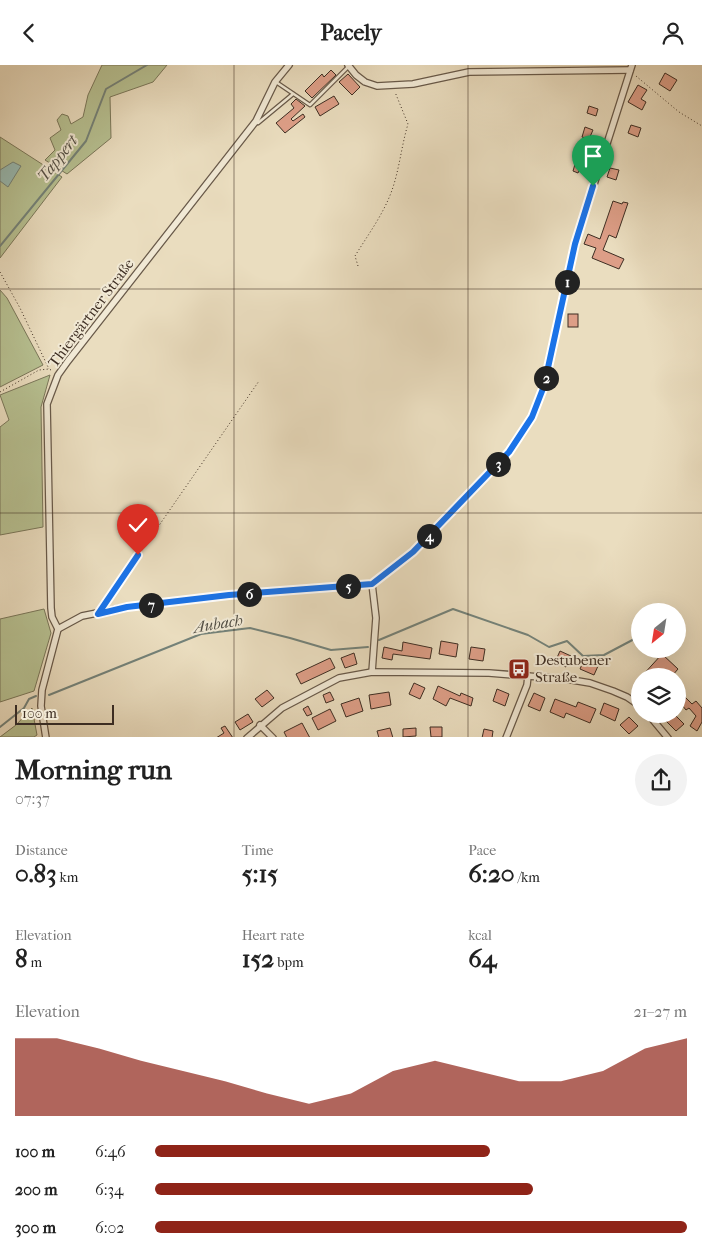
<!DOCTYPE html>
<meta charset="utf-8">
<style>
:root{--surface:#fff;--page:#f2f2f2;--text:#222;--muted:#767676;--accent:#8f2418}
body{margin:0;font-family:"IM FELL French Canon",serif;background:var(--page);color:var(--text);height:100vh;display:flex;flex-direction:column;font-size:19px;white-space:nowrap}
*{box-sizing:border-box;margin:0}
p{font-size:16px;color:var(--muted)}
.icon{flex:none;width:28px;height:28px;fill:none;stroke:currentColor;stroke-width:2;stroke-linecap:round;stroke-linejoin:round}
.map{position:relative;height:672px;overflow:hidden}
.drawer{display:flex;flex-direction:column;background:var(--surface);flex:1}
.drawer>*{flex:none}
.needle{width:32px;rotate:210deg}
.fabs{position:absolute;left:631px;top:538px;display:grid;gap:10px}
.fabs a{display:grid;place-items:center;width:55px;height:55px;border-radius:50%;background:var(--surface);box-shadow:0 5px 20px #0002;font-size:25px}
.scale{position:absolute;left:15px;bottom:12px;width:99px;box-sizing:border-box;padding-left:5px;border:2px solid #3d2d22;border-top:0;font-size:14px;line-height:18px;white-space:nowrap;color:#3d2d22;-webkit-text-stroke:4px #f1e9d5;paint-order:stroke}
.pin{position:absolute;display:grid;place-items:center;width:42px;height:42px;color:#fff;margin:-51px -21px;border-radius:50% 50% 50% 0;rotate:-45deg;box-shadow:0 0 5px #0007}
.pin .icon{rotate:45deg}
.km{position:absolute;width:25px;height:25px;margin:-12px;border-radius:50%;background:#222;color:#fff;font-size:14px;line-height:25px;text-align:center}
.round{display:grid;place-items:center;flex:none;width:52px;height:52px;border-radius:26px;background:var(--page)}
.headline{display:flex;align-items:center;justify-content:space-between;height:85px;padding:0 15px}
h1{font-size:28px;font-weight:700;line-height:38px}
.figures{display:grid;grid-template-columns:repeat(3,1fr);gap:8px;height:85px;padding:5px 15px}
.figures div{display:grid;align-content:center}
.figures b{font-size:25px;font-weight:700}
.figures small{font-size:14px;font-weight:400}
.figures p{font-size:14px}
.chart{height:140px;padding:10px 15px}
.chart p{display:flex;justify-content:space-between}
.chart svg{width:100%;height:90px;margin-top:5px;fill:var(--accent);opacity:.7}
ul{padding:0 15px;list-style:none;font-size:16px}
li{display:grid;grid-template-columns:80px 60px 1fr;align-items:center;height:38px}
li i{height:12px;border-radius:6px;background:var(--accent)}
header{display:flex;justify-content:space-between;align-items:center;height:65px;padding:0 15px;background:var(--surface);font-size:22px;font-weight:700}
.map>svg:first-child{display:block}
.green{fill:#b7c192;stroke:#7a775a}
.water{fill:#98bbb3;stroke:#748279}
.lines{fill:none;stroke-linecap:round;stroke-linejoin:round}
.stream{stroke:#748279;stroke-width:2}
.building{fill:#dd9e87;stroke:#3d2d22}
.lane-casing{stroke:#685949;stroke-width:5}
.street-casing{stroke:#685949;stroke-width:8}
.path{stroke:#3d2d22;stroke-width:1;stroke-dasharray:1 2.5;stroke-linecap:butt}
.lane{stroke:#f1e9d5;stroke-width:2.5}
.street{stroke:#f1e9d5;stroke-width:5.5}
.route-casing{stroke:#fff;stroke-width:10}
.route{stroke:#1a73e8;stroke-width:6}
.grid{fill:none;stroke:#3d2d22;stroke-width:1;stroke-opacity:0.55}
.labels{text-anchor:middle;stroke-width:4;stroke-linejoin:round;paint-order:stroke}
.street-label{font-size:15px;fill:#3d2d22;stroke:#f1e9d5}
.poi-label{font-size:15px;fill:#3d2d22;stroke:#f1e9d5;text-anchor:start}
.water-label{font-size:16px;font-style:italic;fill:#545046;stroke:#f1e9d5}
</style>
<header><svg class="icon" aria-label="back" viewBox="0 0 24 24"><path d="M15 5l-7 7 7 7"/></svg>Pacely<svg class="icon" aria-label="person" viewBox="0 0 24 24"><circle cx="12" cy="8" r="4"/><path d="M4 21q1-7 8-7t8 7"/></svg></header>
<div class="map">
<svg width="702" height="673" viewBox="0 0 702 673">
<rect width="100%" height="100%" fill="#eaddbf"/>
<filter id="stains"><feTurbulence type="fractalNoise" baseFrequency=".004" numOctaves="4"/><feColorMatrix values="0 0 0 0 .2 0 0 0 0 .09 0 0 0 0 .02 0 0 0 .5 -.17"/></filter>
<radialGradient id="worn" r=".72"><stop offset=".6" stop-color="#630" stop-opacity="0"/><stop offset="1" stop-color="#630" stop-opacity=".3"/></radialGradient>
<g class="green">
<path d="M102,0h65l-14,17 -43,15 1,41 -44,36 -22,-14 10,-10 -5,-12 11,-8 -4,-10 5,-6 6,2 3,8 12,-7 5,-22z"/>
<path d="M0,72l62,40 -62,81z"/>
<path d="M0,225l7,8 36,67 -43,22z"/>
<path d="M50,310l-9,32 2,120 -43,8v-108l9,-7 -9,-25z"/>
<path d="M44,544l7,24 -17,58 -34,11v-83z"/>
<path d="M32,643l5,27 -3,2h-34l16,-12z"/>
</g>
<path class="water" d="M13,97l8,4 -13,21 -8,-6v-11z"/>
<g class="lines">
<g class="stream">
<path d="M0,181l86,-105 20,-52 41,-24"/>
<path d="M379,575l74,-31 75,26 21,12 18,-6 16,15 21,-1 36,-19"/>
<path d="M49,630l152,-61 49,-6 40,10 41,12 37,-3"/>
<path d="M0,662l24,-19 5,-9 7,-3"/>
</g>
</g>
<g class="building">
<path d="M331,5l5,5 -24,23 -7,-7 17,-17 2,3z"/>
<path d="M665,8l12,7 -7,11 -11,-7z"/>
<path d="M348,9l12,13 -8,8 -13,-13z"/>
<path d="M638,20l9,5 -6,9 5,3 -4,8 -14,-8z"/>
<path d="M334,31l5,8 -19,12 -5,-9z"/>
<path d="M296,34l9,7 -14,13 2,2 10,-7 2,3 -20,16 -9,-10 18,-15 -3,-4z"/>
<path d="M589,41l9,3 -2,7 -9,-3z"/>
<path d="M631,60l10,3 -3,9 -10,-4z"/>
<path d="M585,62l8,3 -4,9 -7,-2z"/>
<path d="M578,89l7,2 -7,17 -5,-2z"/>
<path d="M610,103l9,2 -3,10 -9,-3z"/>
<path d="M613,136l9,3 1,-2 5,1 -12,35 -7,-3 -6,15 21,9 -5,10 -27,-11 4,-10 -12,-4 4,-10 12,5z"/>
<rect x="568" y="249" width="10" height="13"/>
<path d="M441,576l17,3 -2,13 -17,-3z"/>
<path d="M403,577l29,6 -2,11 -37,-5 -1,6 -10,-2 2,-11 18,4z"/>
<path d="M471,582l14,2 -2,12 -14,-2z"/>
<path d="M560,586l11,5 -5,11 -11,-5z"/>
<path d="M354,588l3,11 -12,4 -4,-10z"/>
<path d="M662,589l16,15 -6,7h-30z"/>
<path d="M330,593l5,10 -34,16 -5,-10z"/>
<path d="M584,595l14,6 -4,9 -14,-6z"/>
<path d="M414,618l11,5 -5,11 -11,-5z"/>
<path d="M438,621l22,10 1,-3 12,5 -2,8 -21,-8 -4,8 -13,-7z"/>
<path d="M497,624l12,5 -4,12 -12,-5z"/>
<path d="M267,625l7,8 -12,9 -7,-8z"/>
<path d="M330,627l4,8 -8,3 -3,-8z"/>
<path d="M389,627l2,13 -20,4 -2,-14z"/>
<path d="M534,628l11,5 -5,13 -12,-5z"/>
<path d="M681,628l11,11 4,-3 6,7v14l-5,9 -7,-5 6,-10 -7,-8 -3,2 -8,-10v-3z"/>
<path d="M359,633l4,13 -17,6 -5,-13z"/>
<path d="M555,634l21,8 2,-5 18,7 -6,14 -24,-10 -2,5 -14,-6z"/>
<path d="M604,638l15,6 -4,12 -15,-7z"/>
<path d="M308,641l4,8 -5,2 -4,-7z"/>
<path d="M330,644l6,12 -18,9 -6,-12z"/>
<path d="M248,649l5,8 -13,8 -5,-8z"/>
<path d="M659,649h15l10,10 -8,7z"/>
<path d="M629,652l9,9 -9,8 -9,-9z"/>
<path d="M302,658l8,15h-23l-3,-6z"/>
<path d="M225,661l8,12h-17l8,-5 -3,-5z"/>
<path d="M430,662h12v10h-11z"/>
<path d="M390,663l3,10h-14l-2,-7z"/>
<path d="M416,663v8l-13,1v-8z"/>
<path d="M484,664l9,2 -1,7h-10z"/>
</g>
<g class="lines">
<g class="lane-casing">
<g id="lane">
<path d="M276,17l34,23 38,-38"/>
<path d="M258,58l35,-29"/>
</g>
</g>
<g class="street-casing">
<g id="street">
<path d="M348,0l8,10 9,7 12,4 36,-2 56,-12 161,-2"/>
<path d="M372,519l4,34 -4,54"/>
<path d="M58,564l24,-13 45,-9 102,-12 143,-11 41,-32 96,-100 23,-35 12,-31 31,-142 57,-179"/>
<path d="M648,649l20,24"/>
<path d="M260,660l13,13"/>
<path d="M46,673l-5,-32 1,-16 16,-61 -6,-12 -1,-9 -4,-204 11,-29 10,-14 188,-240 19,-39 14,-17"/>
<path d="M247,673l35,-30 57,-30 33,-6 117,1 77,6 24,4 23,8 14,6 13,9"/>
<path d="M506,673l21,-53 1,-9"/>
</g>
</g>
<g class="path">
<path d="M636,11l43,36 23,14"/>
<path d="M358,201l-3,-10c14,-23 31,-45 39,-72 6,-20 8,-40 14,-60l-13,-32"/>
<path d="M0,207l20,36 29,61"/>
<path d="M0,327l39,-22 10,-1 4,2"/>
<path d="M104,540l155,-224"/>
</g>
<use href="#lane" class="lane"/>
<use href="#street" class="street"/>
</g>
<g class="lines">
<g class="route-casing">
<path id="route" d="M138,490l-40,59 29,-7 102,-12 143,-11 41,-32 96,-100 23,-35 12,-31 31,-142 18,-58"/>
</g>
<use href="#route" class="route"/>
</g>
<path class="grid" d="M234,0v673M468,0v673M0,224h702M0,448h702"/>
<defs>
<g id="bus-square" transform="scale(1.125)"><rect x="-9" y="-9" width="18" height="18" rx="4" fill="#8f2418" stroke="#f1e9d5"/><path d="M-5-6H5V4H4V6H2V4H-2V6H-4V4H-5ZM-3.5-4V0h7V-4ZM-3.5 1.2v1.5H-2V1.2ZM2 1.2v1.5H3.5V1.2Z" fill="#fff"/></g>
</defs>
<g fill-rule="evenodd">
<use href="#bus-square" x="519" y="604"/>
</g>
<g class="labels">
<g class="street-label">
<text transform="translate(91 248) rotate(-53)" y="5">Thiergärtner Straße</text>
</g>
<g class="poi-label">
<text x="535" y="600">Destubener<tspan x="535" dy="17">Straße</tspan></text>
</g>
<g class="water-label">
<text transform="translate(57 93) rotate(-52)" y="6">Tappert</text>
<text transform="translate(218 558) rotate(-9)" y="6">Aubach</text>
</g>
</g>
<rect width="100%" height="100%" filter="url(#stains)"/>
<rect width="100%" height="100%" fill="url(#worn)"/>
</svg>
<div class="fabs">
<a><svg class="needle" viewBox="-14 -14 28 28"><path d="M0-13l5 13h-10z" fill="#e53935"/><path d="M0 13l5-13h-10z" fill="#767676"/></svg></a>
<a><svg class="icon" aria-label="layers" viewBox="0 0 24 24"><path d="M12 4l9 5-9 5-9-5zM3 14l9 5 9-5"/></svg></a>
</div>
<div class="scale">100 m</div>
<div class="pin" style="left:593px;top:121px;background:#1e9e55"><svg class="icon" aria-label="arrive" viewBox="0 0 24 24"><path d="M6 21V4h12l-3 4 3 4H6"/></svg></div>
<div class="pin" style="left:138px;top:490px;background:#d93025"><svg class="icon" aria-label="check" viewBox="0 0 24 24"><path d="M5 12l5 5 9-10"/></svg></div>
<b class="km" style="left:567px;top:217px">1</b>
<b class="km" style="left:546px;top:313px">2</b>
<b class="km" style="left:498px;top:399px">3</b>
<b class="km" style="left:429px;top:471px">4</b>
<b class="km" style="left:348px;top:521px">5</b>
<b class="km" style="left:249px;top:529px">6</b>
<b class="km" style="left:151px;top:540px">7</b>
</div>
<section class="drawer">
<div class="headline"><div><h1>Morning run</h1><p>07:37</p></div><a class="round"><svg class="icon" aria-label="share" viewBox="0 0 24 24"><path d="M12 15V3M7 8l5-5 5 5M5 13v7h14v-7"/></svg></a></div>
<div class="figures">
<div><p>Distance</p><b>0.83<small> km</small></b></div>
<div><p>Time</p><b>5:15</b></div>
<div><p>Pace</p><b>6:20<small> /km</small></b></div>
</div>
<div class="figures">
<div><p>Elevation</p><b>8<small> m</small></b></div>
<div><p>Heart rate</p><b>152<small> bpm</small></b></div>
<div><p>kcal</p><b>64</b></div>
</div>
<div class="chart"><p><span>Elevation</span>21–27 m</p>
<svg viewBox="0 0 160 44" preserveAspectRatio="none"><path d="M0 44V6L10 6L20 11L30 17L40 22L50 27L60 33L70 38L80 33L90 22L100 17L110 22L120 27L130 27L140 22L150 11L160 6V44z"/></svg>
</div>
<ul>
<li><b>100 m</b>6:46<i style="width:63%"></i></li>
<li><b>200 m</b>6:34<i style="width:71%"></i></li>
<li><b>300 m</b>6:02<i style="width:100%"></i></li>
</ul>
</section>
